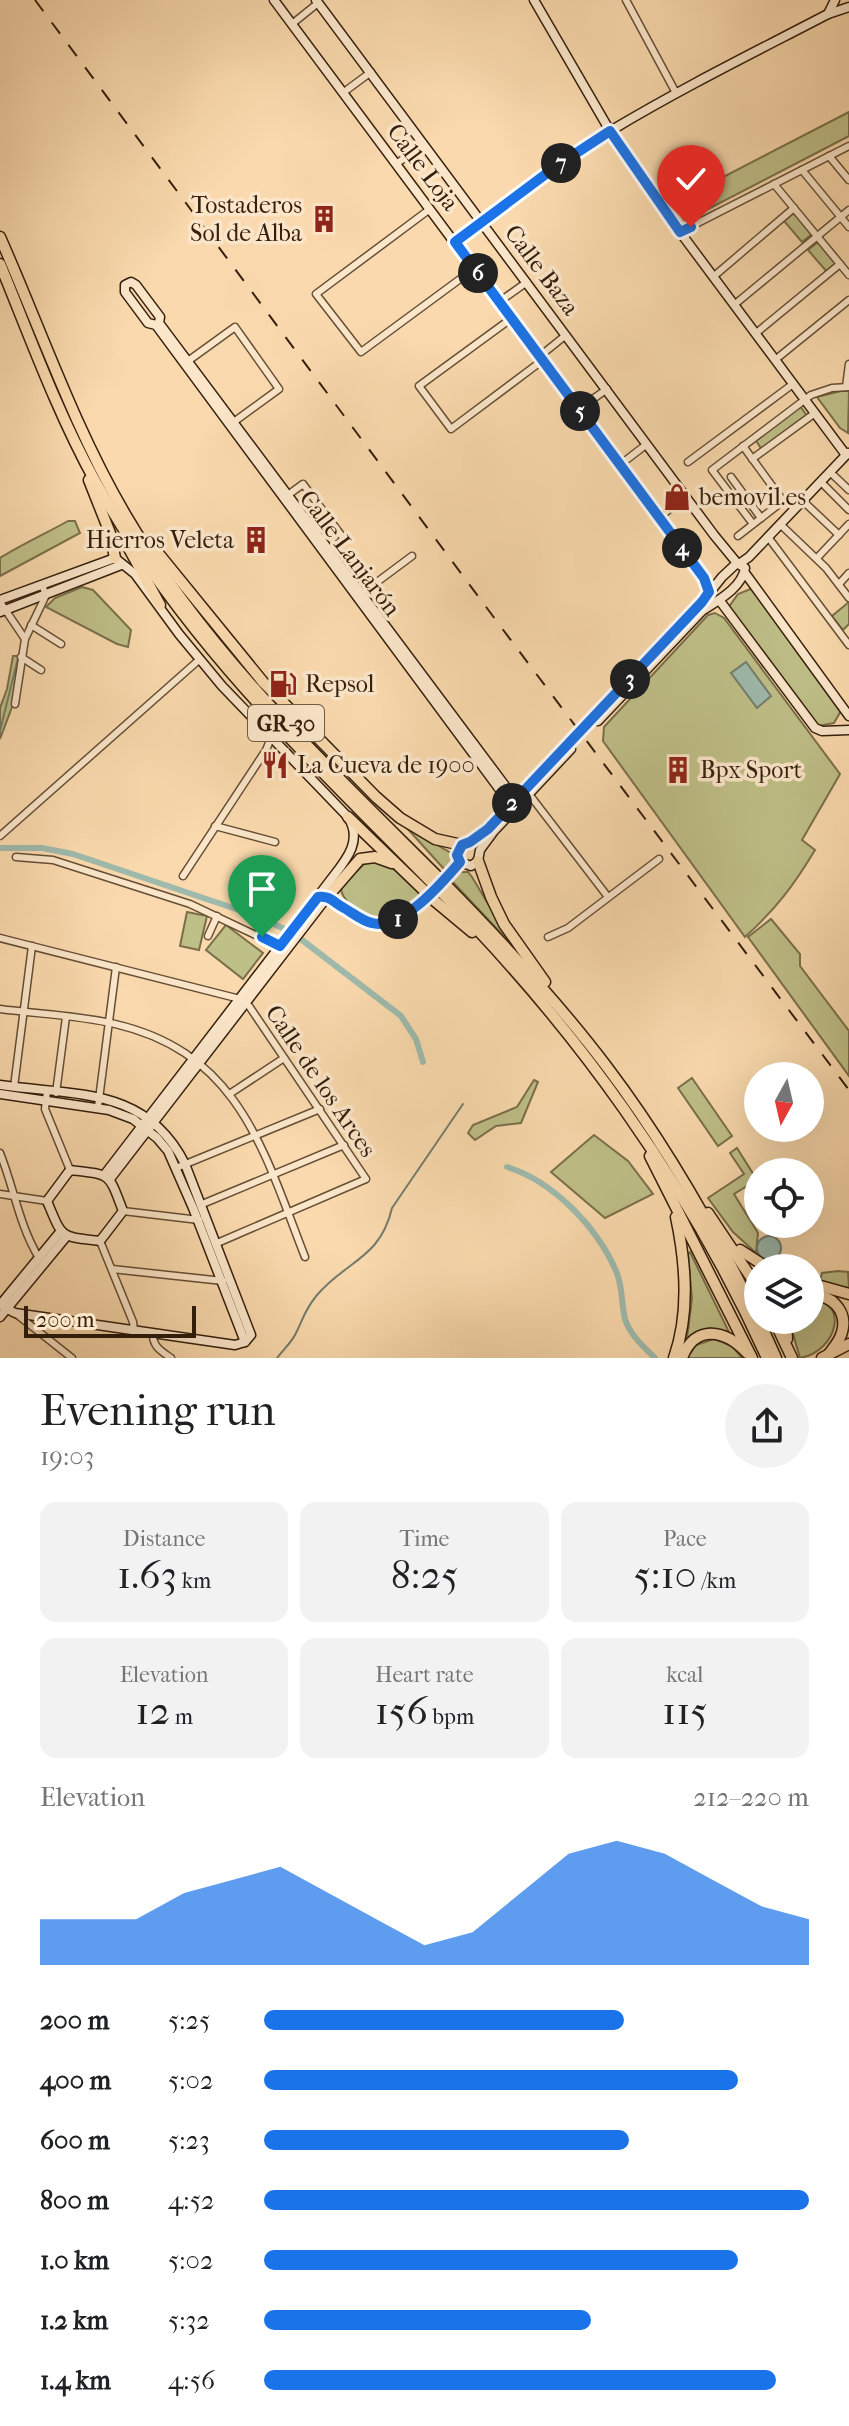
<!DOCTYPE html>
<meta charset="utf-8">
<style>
:root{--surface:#fff;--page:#f2f2f2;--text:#202124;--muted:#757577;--accent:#1a73e8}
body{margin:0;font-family:"IM FELL French Canon",serif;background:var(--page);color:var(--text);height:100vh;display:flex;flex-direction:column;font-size:30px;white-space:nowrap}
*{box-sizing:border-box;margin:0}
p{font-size:26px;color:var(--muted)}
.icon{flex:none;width:44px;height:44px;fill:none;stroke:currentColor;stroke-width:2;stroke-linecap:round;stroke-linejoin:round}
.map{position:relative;height:1358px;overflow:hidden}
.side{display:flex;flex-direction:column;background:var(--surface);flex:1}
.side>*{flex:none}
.needle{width:52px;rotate:188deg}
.controls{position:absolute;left:744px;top:1062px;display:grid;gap:16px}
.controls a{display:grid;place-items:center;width:80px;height:80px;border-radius:50%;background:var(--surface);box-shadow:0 8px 32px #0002;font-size:40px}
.scale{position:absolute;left:24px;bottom:20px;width:172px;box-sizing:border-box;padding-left:8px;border:4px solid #341f0c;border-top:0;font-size:22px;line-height:28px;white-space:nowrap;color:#341f0c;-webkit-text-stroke:6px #fbe6ca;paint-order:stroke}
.pin{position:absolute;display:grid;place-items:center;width:68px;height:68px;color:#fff;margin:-82px -34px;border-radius:50% 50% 50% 0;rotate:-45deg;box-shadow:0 0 8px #0007}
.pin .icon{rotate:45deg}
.km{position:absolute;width:40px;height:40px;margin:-20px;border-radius:50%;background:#222;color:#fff;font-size:22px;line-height:40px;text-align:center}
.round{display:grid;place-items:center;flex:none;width:84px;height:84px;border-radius:42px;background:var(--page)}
.overview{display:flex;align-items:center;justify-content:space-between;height:136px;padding:0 40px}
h1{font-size:44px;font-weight:600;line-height:60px}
.figures{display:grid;grid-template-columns:repeat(3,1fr);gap:12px;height:136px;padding:8px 40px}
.figures div{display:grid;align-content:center;border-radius:16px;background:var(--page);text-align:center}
.figures b{font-size:40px;font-weight:600}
.figures small{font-size:22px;font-weight:400}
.figures p{font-size:22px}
.chart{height:224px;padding:16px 40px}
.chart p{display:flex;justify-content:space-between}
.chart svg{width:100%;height:144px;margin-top:8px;fill:var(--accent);opacity:.7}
ul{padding:0 40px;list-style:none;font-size:26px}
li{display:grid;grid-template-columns:128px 96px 1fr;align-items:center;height:60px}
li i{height:20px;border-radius:10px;background:var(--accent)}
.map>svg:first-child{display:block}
.green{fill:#bfbf88;stroke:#7a6f4a;stroke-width:2}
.water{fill:#9ebaad;stroke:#747c6d;stroke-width:2}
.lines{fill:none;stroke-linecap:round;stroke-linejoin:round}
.stream{stroke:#747c6d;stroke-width:2}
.canal{stroke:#9ebaad;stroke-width:6}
.street-casing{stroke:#654e34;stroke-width:9}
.secondary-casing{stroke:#341f0c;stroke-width:11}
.highway-casing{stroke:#341f0c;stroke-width:13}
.street{stroke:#fbe6ca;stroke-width:6}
.secondary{stroke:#fbe6ca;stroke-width:8}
.highway{stroke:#f9d9ad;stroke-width:10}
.rail{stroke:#341f0c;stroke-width:2;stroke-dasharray:14 14;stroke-linecap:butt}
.secondary-bridge-casing{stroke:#341f0c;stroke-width:11;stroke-linecap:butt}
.secondary-bridge{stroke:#fbe6ca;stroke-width:8}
.route-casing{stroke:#fff;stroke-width:16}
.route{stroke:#1a73e8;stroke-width:10}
.labels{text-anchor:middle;stroke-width:7;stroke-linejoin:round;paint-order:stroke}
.shield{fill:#fbe6ca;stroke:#705b45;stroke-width:2}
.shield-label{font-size:22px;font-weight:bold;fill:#341f0c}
.street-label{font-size:24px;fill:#341f0c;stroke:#fbe6ca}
.poi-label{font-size:24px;fill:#341f0c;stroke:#fbe6ca;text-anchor:start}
</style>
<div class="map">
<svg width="849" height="1358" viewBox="0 0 849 1358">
<rect width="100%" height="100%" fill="#f9d9ad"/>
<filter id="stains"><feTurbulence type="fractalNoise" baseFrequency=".0025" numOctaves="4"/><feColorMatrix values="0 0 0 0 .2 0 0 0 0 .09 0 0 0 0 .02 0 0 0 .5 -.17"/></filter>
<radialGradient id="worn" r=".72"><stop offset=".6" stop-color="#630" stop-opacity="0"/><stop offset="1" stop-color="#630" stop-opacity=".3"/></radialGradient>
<g class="green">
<path d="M849,112v24l-164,85 -12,-18z"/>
<path d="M794,213l18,21 -10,8 -18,-21z"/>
<path d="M818,242l18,21 -9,9 -19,-22z"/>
<path d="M841,391h8l-1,42 -8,-5 -23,-31z"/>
<path d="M800,406l8,11 -46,33 -7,-11z"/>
<path d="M68,521h7l5,12 -80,43v-18c22,-14 45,-24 68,-37z"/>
<path d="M82,587l11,3 38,40 -3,17 -11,-3 -71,-37 9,-9z"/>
<path d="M753,588l89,121 -8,14 -16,3 -90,-118 10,-14z"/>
<path d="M849,602v22l-6,6 -11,-14z"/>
<path d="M715,613l9,5 116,156 -38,66 13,10c-21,35 -39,59 -70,87l-142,-196 1,-14 104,-112z"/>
<path d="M13,656h6l-7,51 -12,32v-31l7,-19z"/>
<path d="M406,827l45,26 2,3 -1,8 -7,6z"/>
<path d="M367,861c24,0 38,17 53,33 -8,8 -17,21 -29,25 -16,6 -51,-15 -50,-32z"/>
<path d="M459,872h9l4,5 42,70 -64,-68z"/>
<path d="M187,912l20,4 -8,34 -19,-4z"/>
<path d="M771,919l29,35v12l49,65v45l-101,-139z"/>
<path d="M226,925l37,28 -20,26 -37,-29z"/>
<path d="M692,1078l40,58 -14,10 -40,-58z"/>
<path d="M534,1080l4,2 -17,41 -25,3 -21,14 -7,-7 5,-8 44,-18z"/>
<path d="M594,1135l34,26 25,33 -48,24 -54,-46z"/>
<path d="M737,1148l20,32 -23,14 24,39 -2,20 -23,-21 -25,-34 36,-24 -14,-21z"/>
<path d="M690,1252l39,80 -20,-4 -22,10 5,-39 -4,-45z"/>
<path d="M838,1271l10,1 1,16 -29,-7 2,-8z"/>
<path d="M810,1301c39,-3 29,50 -10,57l-9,-31 1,-7h18z"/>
<path d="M714,1339l18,7 10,12h-55l9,-13z"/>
</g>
<g class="water">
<path d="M746,662l25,34 -14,12 -26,-35z"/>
<circle cx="769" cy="1248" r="12"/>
</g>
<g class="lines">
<g class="stream">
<path d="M0,731l18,-73"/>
<path d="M277,1358c6,-8 15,-16 19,-25 8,-16 8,-22 21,-38 30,-35 63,-36 75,-87l71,-104"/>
</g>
<g class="canal">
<path d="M0,848h42l31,6 169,57 43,18"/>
<path d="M302,940l99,76 15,23 7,23"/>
<path d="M507,1167c46,14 90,60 109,104 7,15 5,32 9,48 5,16 19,28 30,39"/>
</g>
<g class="street-casing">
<g id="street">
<path d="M626,0l50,93"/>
<path d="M292,24l26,-21"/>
<path d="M344,92l27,-20"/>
<path d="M829,156l20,24"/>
<path d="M396,164l27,-19"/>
<path d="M802,170l47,57"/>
<path d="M774,184l75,91"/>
<path d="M430,209l-114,85 45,58 114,-84"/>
<path d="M680,232l169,-86"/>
<path d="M455,242l26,-20"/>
<path d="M713,277l81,-69"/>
<path d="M499,302l28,-20"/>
<path d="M734,305l115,-95"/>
<path d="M512,318l-93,68 32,43 92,-69"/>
<path d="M755,334l85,-70"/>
<path d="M540,356l26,-21"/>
<path d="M775,360l74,-60"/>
<path d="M188,361l47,-34 44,62 -48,35"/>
<path d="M846,387l3,-23"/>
<path d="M579,409l28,-20"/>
<path d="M752,459l63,-46"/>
<path d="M688,462l105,-78"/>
<path d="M621,464l26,-20"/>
<path d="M830,472l19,18"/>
<path d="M731,477l30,41"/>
<path d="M821,482l28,28"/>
<path d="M288,495l15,-11 41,55 -14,12"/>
<path d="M803,501l36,34"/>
<path d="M659,518l26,-22"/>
<path d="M753,524l-41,-54 99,-75 21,-7 17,-1"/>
<path d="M780,524l46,44 23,30"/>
<path d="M738,536l45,-35 -40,-55"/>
<path d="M768,537l81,108"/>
<path d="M817,558l32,-34"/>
<path d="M839,584l10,-11"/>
<path d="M361,594l51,-38"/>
<path d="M0,602l25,37"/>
<path d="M31,625l30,19"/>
<path d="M21,657l20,13"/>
<path d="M15,704l10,-65 21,-44 -4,-10"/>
<path d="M529,794l79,103"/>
<path d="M215,826l60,16"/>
<path d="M0,836l200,-177"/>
<path d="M16,857l37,3 137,44 93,44"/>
<path d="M183,876l83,-126 5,-12"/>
<path d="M208,936l9,-20"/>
<path d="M548,937l20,-9 91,-69"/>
<path d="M0,938l240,61 9,7 117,173 -151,65"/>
<path d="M0,1009c38,5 78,6 115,15 125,29 149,128 190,233"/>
<path d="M14,1087l18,-141"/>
<path d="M47,1091l-2,18 25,61"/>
<path d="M56,1093l10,-76"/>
<path d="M231,1093l53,-35"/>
<path d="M98,1107l18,-140"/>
<path d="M0,1153c14,35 19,72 39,105"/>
<path d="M176,1168l144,-59"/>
<path d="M0,1194l47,7"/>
<path d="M200,1205l144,-60"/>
<path d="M123,1211l76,9"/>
<path d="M100,1241l33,81 1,8"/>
<path d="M112,1269l111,12"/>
<path d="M15,1313l57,45"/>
<path d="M153,1333c-1,13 8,18 18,25"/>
</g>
</g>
<g class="secondary-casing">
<g id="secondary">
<path d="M274,0l430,578 5,12"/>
<path d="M316,0l398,535 23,28 8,5c-3,20 -28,33 -43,43l-104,110"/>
<path d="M534,0l76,131 70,101 166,223"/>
<path d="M828,14l7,-14"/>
<path d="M481,222c43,-32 85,-64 131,-92 70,-42 143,-78 216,-116l21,-7"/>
<path d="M739,564l10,-7 99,-104"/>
<path d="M745,573l104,143"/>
<path d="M0,600l115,-42 20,16 44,60 43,52 126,131c16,25 -4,45 -19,65l-224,292"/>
<path d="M720,601l95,127 7,3 27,-1"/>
<path d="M0,612l121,-47"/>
<path d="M627,683l75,-81 20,-25 15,-14"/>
<path d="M509,805l-6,-11 -347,-469 -8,-2 -23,-31v-7l6,-3 5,3 24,32 -1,6 347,464 12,10"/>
<path d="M460,862l11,4 7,-5 2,-11 14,-19 77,-82"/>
<path d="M460,862l-3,-7 2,-7 29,-19 47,-49"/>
<path d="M328,896c7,7 14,10 21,15 33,20 46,15 74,-11"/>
<path d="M0,1085c75,11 146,1 185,79l66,171 -6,7 -10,3 -220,-32 -15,-8"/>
<path d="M0,1094l109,16 24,9 24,19 11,13 25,57 52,134"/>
<path d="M70,1170c42,5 38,2 53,41l-23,30c-41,-5 -37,-2 -53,-40z"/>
<path d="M110,1179l218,-283"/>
<path d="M0,1305l60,-73"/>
<path d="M0,1317l66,-80"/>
</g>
</g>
<g class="highway-casing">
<g id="highway">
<path d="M0,237c41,93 74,190 125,277 82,140 200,250 313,363"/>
<path d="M0,264c30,73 57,148 95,217 88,159 211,274 337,402"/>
<path d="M89,480l21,53 5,25"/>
<path d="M149,542l114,140 113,115 24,21 35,21 27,6"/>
<path d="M126,543l34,62"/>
<path d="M348,817l88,85 36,30"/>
<path d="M478,861l13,36 13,27 41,58"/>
<path d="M445,884c57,58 113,118 162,183 59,78 108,164 151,252"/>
<path d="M439,890c135,135 249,293 328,468"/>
<path d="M328,896l32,-37 15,-2 17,6"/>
<path d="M650,1156l102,202"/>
<path d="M708,1213l50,75"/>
<path d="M740,1250l28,18"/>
<path d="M810,1283l39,11"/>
<path d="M810,1296c21,-3 38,15 32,36 -2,9 -9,16 -13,22"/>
<path d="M759,1320l17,38"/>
<path d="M774,1320l18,38"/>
<path d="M786,1320l1,19"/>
<path d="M674,1358c16,-45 12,-94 2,-141"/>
<path d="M682,1358c13,-35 44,-28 65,-5"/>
<path d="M822,1358l27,-14"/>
</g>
</g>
<use href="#street" class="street"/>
<use href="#secondary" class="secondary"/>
<use href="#highway" class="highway"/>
<path class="rail" d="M35,0l466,627 348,463"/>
<g class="secondary-bridge-casing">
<g id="secondary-bridge">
<path d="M567,746l27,-29"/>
<path d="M423,900l31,-31"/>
</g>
</g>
<use href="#secondary-bridge" class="secondary-bridge"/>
</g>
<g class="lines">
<g class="route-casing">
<path id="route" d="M262,937l18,9 38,-49c12,-2 16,6 26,11 9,5 18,13 28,15 29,8 70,-40 88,-61l-3,-7 5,-10 8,-3 18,-13 214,-227 7,-10 -5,-14 -249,-336 103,-77 52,-34 70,101 11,-5"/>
</g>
<use href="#route" class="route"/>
</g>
<defs>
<g id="building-bare" transform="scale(2.16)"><path d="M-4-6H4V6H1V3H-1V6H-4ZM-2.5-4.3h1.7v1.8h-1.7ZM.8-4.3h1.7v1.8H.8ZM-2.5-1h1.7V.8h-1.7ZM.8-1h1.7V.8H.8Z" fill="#8f2418" stroke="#fbe6ca" stroke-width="2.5" paint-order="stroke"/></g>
<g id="shop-bare" transform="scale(2.16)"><path d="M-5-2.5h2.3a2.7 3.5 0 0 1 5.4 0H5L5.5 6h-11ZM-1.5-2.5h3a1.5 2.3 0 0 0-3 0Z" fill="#8f2418" stroke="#fbe6ca" stroke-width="2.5" paint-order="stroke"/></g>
<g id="fuel-bare" transform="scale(2.16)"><path d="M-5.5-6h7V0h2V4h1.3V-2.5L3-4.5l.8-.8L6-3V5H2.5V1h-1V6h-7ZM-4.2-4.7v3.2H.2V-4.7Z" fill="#8f2418" stroke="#fbe6ca" stroke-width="2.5" paint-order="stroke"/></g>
<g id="restaurant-bare" transform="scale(2.16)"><path d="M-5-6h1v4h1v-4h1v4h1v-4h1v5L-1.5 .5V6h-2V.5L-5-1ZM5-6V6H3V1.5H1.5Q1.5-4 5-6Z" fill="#8f2418" stroke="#fbe6ca" stroke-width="2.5" paint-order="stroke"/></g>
</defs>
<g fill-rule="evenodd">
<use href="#building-bare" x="324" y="219"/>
<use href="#shop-bare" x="677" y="497"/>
<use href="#building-bare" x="256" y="540"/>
<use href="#fuel-bare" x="283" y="684"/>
<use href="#restaurant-bare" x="275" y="765"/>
<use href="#building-bare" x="678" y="770"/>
</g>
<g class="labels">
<rect class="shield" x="248" y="705" width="76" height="36" rx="6"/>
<g class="shield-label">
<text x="286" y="731">GR-30</text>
</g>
<g class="street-label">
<text transform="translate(423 167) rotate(53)" y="8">Calle Loja</text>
<text transform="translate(542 270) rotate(53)" y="8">Calle Baza</text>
<text transform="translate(350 553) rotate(53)" y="8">Calle Lanjarón</text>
<text transform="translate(321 1081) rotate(56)" y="8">Calle de los Arces</text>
</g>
<g class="poi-label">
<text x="302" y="213" text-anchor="end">Tostaderos<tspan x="302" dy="28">Sol de Alba</tspan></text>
<text x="699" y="505">bemovil.es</text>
<text x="234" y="548" text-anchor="end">Hierros Veleta</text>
<text x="305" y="692">Repsol</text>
<text x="297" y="773">La Cueva de 1900</text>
<text x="700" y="778">Bpx Sport</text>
</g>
</g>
<rect width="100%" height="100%" filter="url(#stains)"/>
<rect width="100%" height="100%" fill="url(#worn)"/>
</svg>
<div class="controls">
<a><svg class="needle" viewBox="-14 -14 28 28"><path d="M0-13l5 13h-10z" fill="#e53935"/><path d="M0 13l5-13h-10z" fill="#757577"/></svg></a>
<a><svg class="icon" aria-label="locate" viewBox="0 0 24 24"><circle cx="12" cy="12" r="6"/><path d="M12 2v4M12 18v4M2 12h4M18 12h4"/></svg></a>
<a><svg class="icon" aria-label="layers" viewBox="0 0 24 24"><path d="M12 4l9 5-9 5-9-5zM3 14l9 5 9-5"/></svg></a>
</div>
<div class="scale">200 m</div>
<div class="pin" style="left:262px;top:937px;background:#1e9e55"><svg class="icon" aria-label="arrive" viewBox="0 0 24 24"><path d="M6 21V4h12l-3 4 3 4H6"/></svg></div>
<div class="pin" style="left:691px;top:227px;background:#d93025"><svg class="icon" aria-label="check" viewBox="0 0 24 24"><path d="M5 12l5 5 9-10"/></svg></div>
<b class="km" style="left:398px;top:919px">1</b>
<b class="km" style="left:512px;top:803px">2</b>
<b class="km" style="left:630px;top:679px">3</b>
<b class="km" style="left:682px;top:548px">4</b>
<b class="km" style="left:580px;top:411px">5</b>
<b class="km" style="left:478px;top:273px">6</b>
<b class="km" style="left:561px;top:163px">7</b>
</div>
<section class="side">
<div class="overview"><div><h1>Evening run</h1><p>19:03</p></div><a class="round"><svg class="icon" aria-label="share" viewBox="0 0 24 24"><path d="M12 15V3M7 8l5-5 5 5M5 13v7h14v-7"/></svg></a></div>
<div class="figures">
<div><p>Distance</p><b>1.63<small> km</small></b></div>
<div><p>Time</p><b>8:25</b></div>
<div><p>Pace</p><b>5:10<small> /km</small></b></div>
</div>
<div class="figures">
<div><p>Elevation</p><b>12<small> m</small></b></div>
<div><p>Heart rate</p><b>156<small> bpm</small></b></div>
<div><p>kcal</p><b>115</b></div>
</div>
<div class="chart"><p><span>Elevation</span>212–220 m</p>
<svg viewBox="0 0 160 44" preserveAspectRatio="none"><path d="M0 44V30L10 30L20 30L30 22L40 18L50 14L60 22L70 30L80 38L90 34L100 22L110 10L120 6L130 10L140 18L150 26L160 30V44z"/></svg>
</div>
<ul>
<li><b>200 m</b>5:25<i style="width:66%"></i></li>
<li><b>400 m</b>5:02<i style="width:87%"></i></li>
<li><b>600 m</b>5:23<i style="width:67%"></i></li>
<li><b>800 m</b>4:52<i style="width:100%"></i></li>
<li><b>1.0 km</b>5:02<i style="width:87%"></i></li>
<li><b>1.2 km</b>5:32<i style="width:60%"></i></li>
<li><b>1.4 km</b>4:56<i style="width:94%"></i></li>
</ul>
</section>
